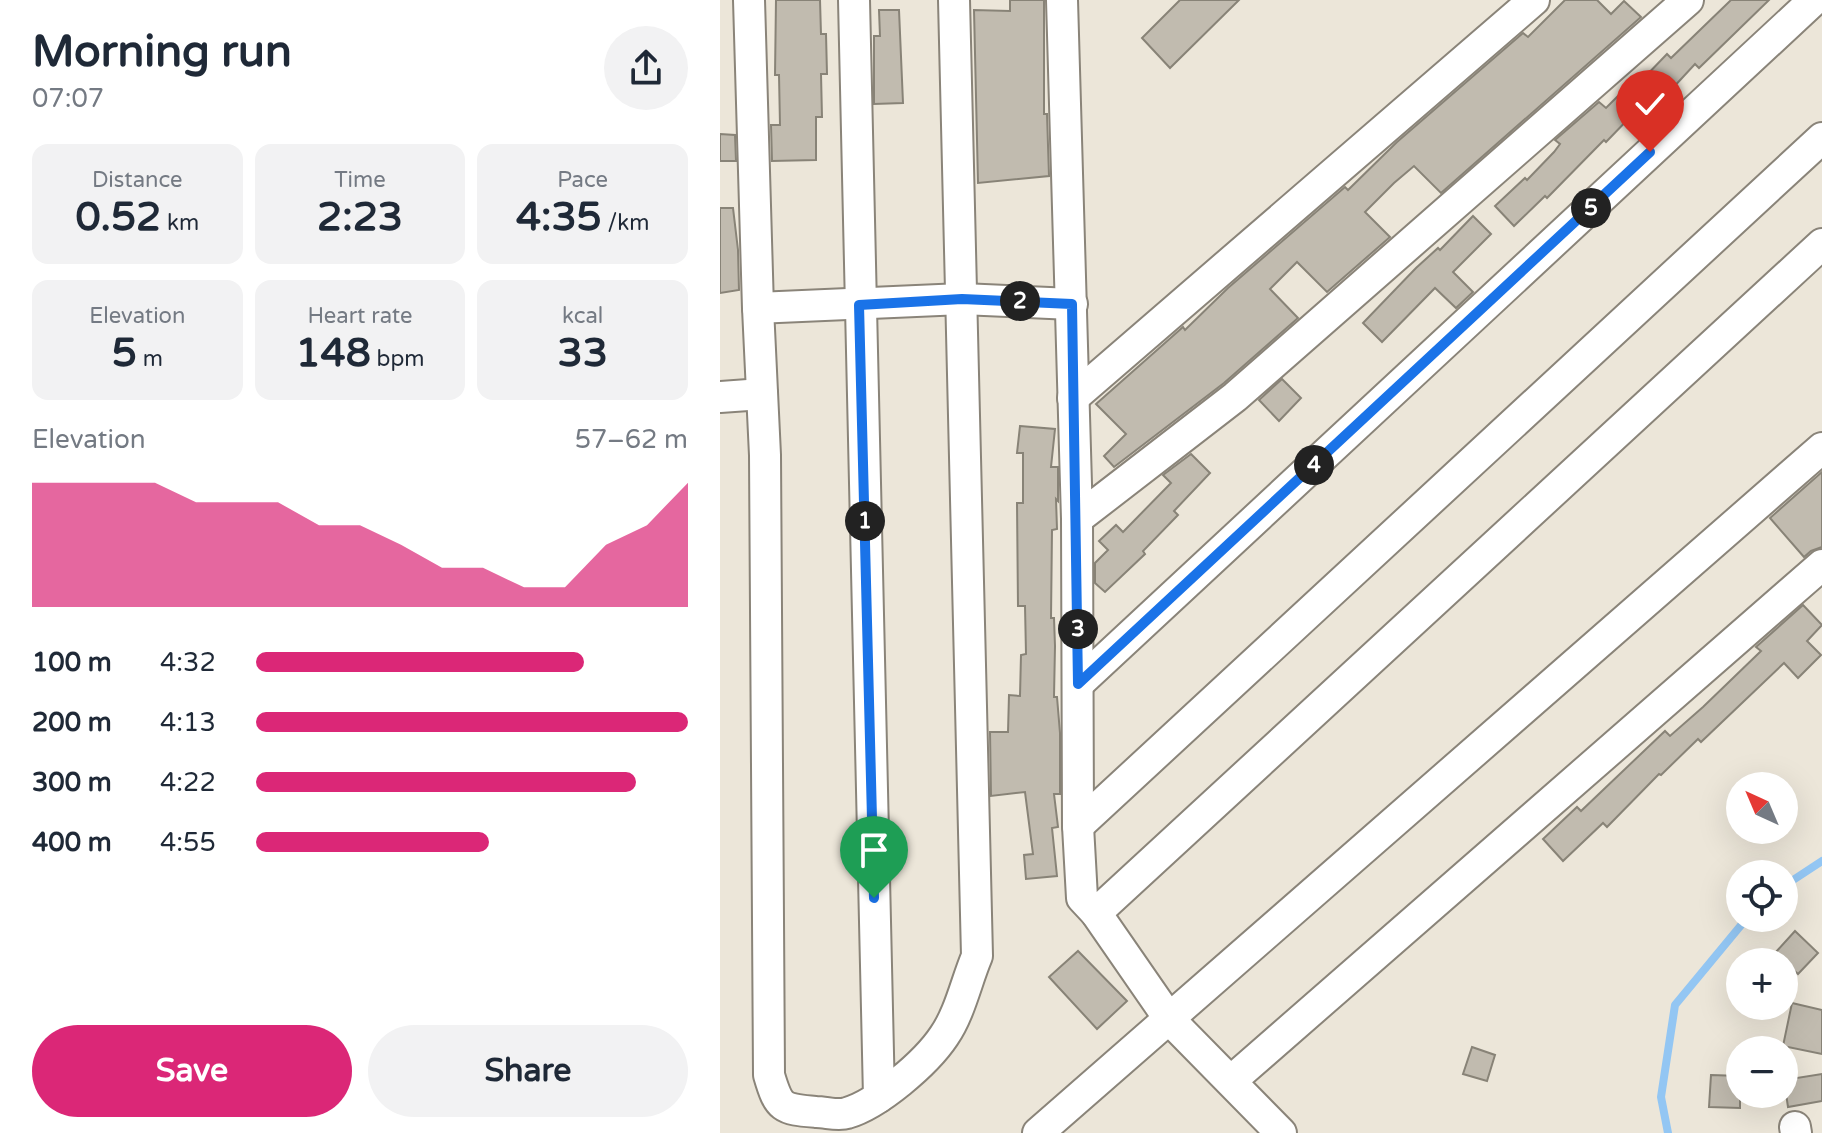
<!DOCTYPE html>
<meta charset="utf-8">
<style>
:root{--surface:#fff;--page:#f2f2f3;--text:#1f2937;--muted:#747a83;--accent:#db2777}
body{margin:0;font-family:"Varela Round",sans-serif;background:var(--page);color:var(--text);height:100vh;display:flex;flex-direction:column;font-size:30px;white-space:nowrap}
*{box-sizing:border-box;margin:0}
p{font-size:26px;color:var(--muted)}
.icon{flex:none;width:44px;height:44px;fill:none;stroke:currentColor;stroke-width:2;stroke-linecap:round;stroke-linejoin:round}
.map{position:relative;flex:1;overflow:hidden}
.drawer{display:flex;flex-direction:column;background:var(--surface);width:720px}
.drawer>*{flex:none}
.needle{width:52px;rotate:316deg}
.buttons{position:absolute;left:1006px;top:772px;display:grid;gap:16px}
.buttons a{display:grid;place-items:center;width:72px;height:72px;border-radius:50%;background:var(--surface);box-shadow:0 8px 32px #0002;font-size:40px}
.pin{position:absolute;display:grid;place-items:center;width:68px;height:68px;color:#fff;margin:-82px -34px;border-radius:50% 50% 50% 0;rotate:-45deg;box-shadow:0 0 8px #0007}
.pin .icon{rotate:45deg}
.km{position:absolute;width:40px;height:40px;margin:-20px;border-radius:50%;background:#222;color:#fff;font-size:22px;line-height:40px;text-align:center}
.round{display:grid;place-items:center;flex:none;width:84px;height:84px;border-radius:42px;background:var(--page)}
.overview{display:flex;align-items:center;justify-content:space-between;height:136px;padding:0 32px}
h1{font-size:44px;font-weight:700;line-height:60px}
.metrics{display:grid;grid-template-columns:repeat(3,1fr);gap:12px;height:136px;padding:8px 32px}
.metrics div{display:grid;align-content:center;border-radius:16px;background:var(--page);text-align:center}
.metrics b{font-size:40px;font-weight:700}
.metrics small{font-size:22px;font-weight:400}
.metrics p{font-size:22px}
.chart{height:224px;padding:16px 32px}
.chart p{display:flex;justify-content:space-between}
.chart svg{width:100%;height:144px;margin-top:8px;fill:var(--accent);opacity:.7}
.action{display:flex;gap:16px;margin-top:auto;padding:16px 32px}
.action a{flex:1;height:92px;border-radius:48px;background:var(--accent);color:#fff;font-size:32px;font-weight:700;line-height:92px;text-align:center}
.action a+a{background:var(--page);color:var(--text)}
ul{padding:0 32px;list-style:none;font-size:26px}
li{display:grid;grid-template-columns:128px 96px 1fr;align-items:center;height:60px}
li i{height:20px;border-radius:10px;background:var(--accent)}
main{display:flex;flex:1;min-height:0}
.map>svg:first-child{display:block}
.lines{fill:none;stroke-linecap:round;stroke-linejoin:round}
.stream{stroke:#93c6f3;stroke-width:8}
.building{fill:#c1bbaf;stroke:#888377;stroke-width:2}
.minor-casing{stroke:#8a8479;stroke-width:34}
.minor{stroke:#fff;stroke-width:30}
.route-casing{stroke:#fff;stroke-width:16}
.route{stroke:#1a73e8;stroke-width:10}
</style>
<main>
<section class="drawer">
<div class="overview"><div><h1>Morning run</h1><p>07:07</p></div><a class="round"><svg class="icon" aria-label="share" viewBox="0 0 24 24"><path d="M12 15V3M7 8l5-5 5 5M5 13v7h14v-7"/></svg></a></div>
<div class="metrics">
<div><p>Distance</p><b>0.52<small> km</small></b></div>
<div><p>Time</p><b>2:23</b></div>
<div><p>Pace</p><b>4:35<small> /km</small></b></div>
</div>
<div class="metrics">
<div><p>Elevation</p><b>5<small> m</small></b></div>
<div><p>Heart rate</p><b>148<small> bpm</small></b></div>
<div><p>kcal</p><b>33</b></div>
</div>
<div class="chart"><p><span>Elevation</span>57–62 m</p>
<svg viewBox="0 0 160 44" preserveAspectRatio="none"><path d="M0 44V6L10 6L20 6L30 6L40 12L50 12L60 12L70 19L80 19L90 25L100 32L110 32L120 38L130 38L140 25L150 19L160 6V44z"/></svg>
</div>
<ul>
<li><b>100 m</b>4:32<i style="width:76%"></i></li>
<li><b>200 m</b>4:13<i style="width:100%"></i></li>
<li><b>300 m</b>4:22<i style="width:88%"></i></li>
<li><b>400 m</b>4:55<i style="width:54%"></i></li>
</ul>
<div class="action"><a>Save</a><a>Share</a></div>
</section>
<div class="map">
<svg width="1102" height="1133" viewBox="0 0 1102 1133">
<rect width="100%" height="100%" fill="#ece6d9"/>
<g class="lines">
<g class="stream">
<path d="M1064,886l38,-25"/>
<path d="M948,1133l-7,-36 14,-92 72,-87"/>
</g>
</g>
<g class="building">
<path d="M56,0h44l1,34h5l1,40h-6l1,43h-6v43l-44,1 -1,-36h9l-1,-50h-4z"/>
<path d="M290,0h34v114h3l2,62 -71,7 -4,-173 36,1z"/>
<path d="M460,0h59l-69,68 -28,-30z"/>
<path d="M845,0h32l14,14 13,-13 17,16 -200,176 -27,-27 -20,17 -29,29 25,25 -63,55 -30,-30 -27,27 28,29 -74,65 -110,84 -10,-11 22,-22 -30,-30 87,-77 2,3 43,-42 117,-101 3,3 49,-48 126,-109 5,4z"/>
<path d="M1011,0h38l-70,68 -4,-4 -25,27 -4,-4 -27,27 -3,-3 -30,31 -2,-2 -57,58 -2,-2 -31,30 -19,-20 30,-28 2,2 27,-28 6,-8 -5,-4 44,-38 7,6 30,-30 4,4 27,-28 4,4z"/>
<path d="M159,10h20l4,93 -29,1v-68h6z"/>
<path d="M0,134l15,1 1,26h-16z"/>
<path d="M0,208h13l5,42 1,40 -19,3z"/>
<path d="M753,216l18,18 -38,38 20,20 -17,16 -21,-20 -53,54 -19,-19 53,-55 22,-20 2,2z"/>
<path d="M562,379l19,19 -22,23 -20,-21z"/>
<path d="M300,426l35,3 -4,38h7v34l-2,-2 1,30 -5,1 -1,88h3l1,28 -1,51h3l3,36v61h-6l4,33 -6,1 5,48 -31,3 -2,-24 9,-1 -8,-62 -34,4 -1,-64h18l1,-37 11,1 1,-41 5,-1 -1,-48h-7l-1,-103h6v-50h-6z"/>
<path d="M471,454l19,19 -36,38 4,4 -35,36 2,3 -40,38 -10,-9v-20l13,-13 -9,-9 17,-16 7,7 48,-49 -8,-8z"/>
<path d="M1102,472v75l-11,4 -7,6 -34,-39z"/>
<path d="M1083,605l19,20 -15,16 14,14 -23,23 -14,-15 -83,79 -3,-3 -37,36 -2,-1 -52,53 -4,-4 -40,38 -20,-22 34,-32 4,4 84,-80 5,5 33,-29 58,-56 -5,-4z"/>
<path d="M1075,931l23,22 -20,21 -23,-21z"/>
<path d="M358,951l49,50 -30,28 -48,-52z"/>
<path d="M1072,1003l30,7v44l-39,-8z"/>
<path d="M752,1047l23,8 -8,26 -24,-7z"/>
<path d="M1102,1074v27l-34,6 -4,-27z"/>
<path d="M991,1075l29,1v32l-31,-1z"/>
</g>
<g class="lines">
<g class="minor-casing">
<g id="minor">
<path d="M29,0l9,308 7,147 4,620c10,34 13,34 47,37 10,0 22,4 31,1 31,-9 79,-50 97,-77 16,-23 22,-54 33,-80l-23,-956"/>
<path d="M134,0l25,1097"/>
<path d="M342,0l15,519 1,307 4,72 14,15 74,107 111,113"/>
<path d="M38,308l204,-9 110,5"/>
<path d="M0,397l42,-3"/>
<path d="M353,398l461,-398"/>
<path d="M357,519l158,-122 453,-397"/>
<path d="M358,684l736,-684"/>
<path d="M358,826l744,-688"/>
<path d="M376,913l726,-669"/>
<path d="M512,1080l590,-515"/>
<path d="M1075,1127l1,6"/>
<path d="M318,1133l784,-685"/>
</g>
</g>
<use href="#minor" class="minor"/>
</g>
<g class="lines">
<g class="route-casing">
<path id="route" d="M154,898l-15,-593 103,-6 110,5 6,380 572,-532"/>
</g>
<use href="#route" class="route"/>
</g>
</svg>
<div class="buttons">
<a><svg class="needle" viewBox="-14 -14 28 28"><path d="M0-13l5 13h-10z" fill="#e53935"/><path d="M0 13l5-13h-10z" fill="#747a83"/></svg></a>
<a><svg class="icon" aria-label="locate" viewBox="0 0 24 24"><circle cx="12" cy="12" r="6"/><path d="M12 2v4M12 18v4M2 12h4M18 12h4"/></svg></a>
<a>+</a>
<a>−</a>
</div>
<div class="pin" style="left:154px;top:898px;background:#1e9e55"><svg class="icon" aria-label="arrive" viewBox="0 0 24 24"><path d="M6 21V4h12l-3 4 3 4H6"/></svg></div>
<div class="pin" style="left:930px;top:152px;background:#d93025"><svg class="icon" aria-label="check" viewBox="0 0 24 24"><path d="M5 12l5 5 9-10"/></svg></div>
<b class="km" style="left:145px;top:521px">1</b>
<b class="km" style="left:300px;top:301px">2</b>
<b class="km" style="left:358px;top:629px">3</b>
<b class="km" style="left:594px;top:465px">4</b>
<b class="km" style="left:871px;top:208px">5</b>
</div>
</main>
